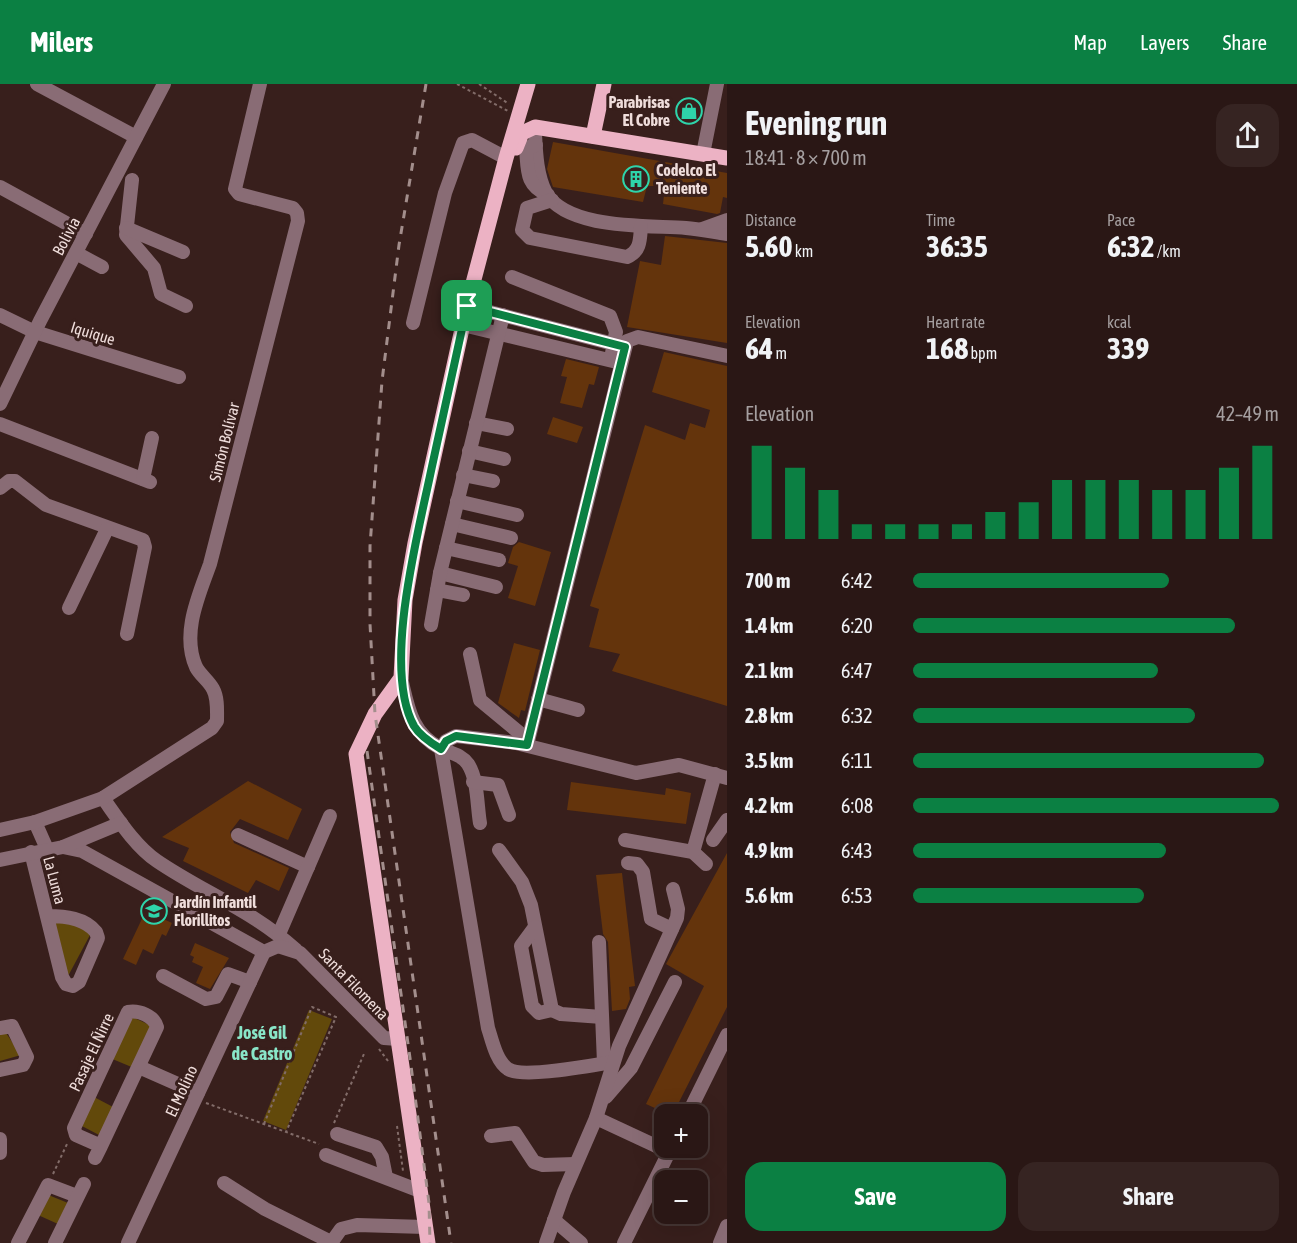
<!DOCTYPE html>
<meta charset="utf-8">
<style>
:root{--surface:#2a1715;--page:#362422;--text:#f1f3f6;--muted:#a59fa0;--line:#463634;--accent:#0b8043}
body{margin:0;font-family:"Asap Condensed",sans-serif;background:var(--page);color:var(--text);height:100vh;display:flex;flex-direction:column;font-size:22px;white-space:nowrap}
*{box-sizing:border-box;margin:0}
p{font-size:20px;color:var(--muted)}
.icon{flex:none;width:33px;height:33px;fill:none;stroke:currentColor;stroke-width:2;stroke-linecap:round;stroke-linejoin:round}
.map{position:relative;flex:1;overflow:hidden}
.panel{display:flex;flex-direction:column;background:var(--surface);width:570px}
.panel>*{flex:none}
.buttons{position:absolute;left:654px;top:1020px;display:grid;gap:12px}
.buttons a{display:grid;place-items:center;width:54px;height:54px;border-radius:12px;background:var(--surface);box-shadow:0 6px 24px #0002,0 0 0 2px var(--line);font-size:30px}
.pin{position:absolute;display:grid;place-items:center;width:51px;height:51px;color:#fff;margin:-26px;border-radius:12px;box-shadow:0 3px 9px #0006}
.round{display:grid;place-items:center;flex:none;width:63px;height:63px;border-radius:18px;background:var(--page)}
.headline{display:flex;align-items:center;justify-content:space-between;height:102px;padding:0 18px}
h1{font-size:33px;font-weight:700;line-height:45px}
.metrics{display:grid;grid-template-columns:repeat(3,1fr);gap:9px;height:102px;padding:6px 18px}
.metrics div{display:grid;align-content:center}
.metrics b{font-size:30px;font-weight:700}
.metrics small{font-size:16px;font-weight:400}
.metrics p{font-size:16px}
.chart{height:168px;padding:12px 18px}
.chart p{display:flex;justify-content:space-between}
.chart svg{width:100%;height:108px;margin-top:6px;stroke:var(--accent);stroke-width:6}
.action{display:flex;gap:12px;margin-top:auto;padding:12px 18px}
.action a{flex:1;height:69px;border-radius:18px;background:var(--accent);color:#fff;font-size:24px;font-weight:700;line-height:69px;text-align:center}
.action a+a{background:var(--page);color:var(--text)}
ul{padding:0 18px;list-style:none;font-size:20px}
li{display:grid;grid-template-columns:96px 72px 1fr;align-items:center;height:45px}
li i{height:15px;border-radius:8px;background:var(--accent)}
header{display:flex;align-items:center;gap:36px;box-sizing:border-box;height:84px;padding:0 30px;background:var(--accent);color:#fff}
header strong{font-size:28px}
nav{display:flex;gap:33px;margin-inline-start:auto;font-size:21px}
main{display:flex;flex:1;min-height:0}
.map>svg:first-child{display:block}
.green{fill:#62490b}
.building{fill:#64340c}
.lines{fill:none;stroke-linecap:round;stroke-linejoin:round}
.path{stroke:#826c69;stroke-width:2;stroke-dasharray:3 3;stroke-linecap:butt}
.minor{stroke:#896c75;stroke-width:14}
.major{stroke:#ecb2c4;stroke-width:15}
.rail{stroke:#a38e8c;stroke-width:3;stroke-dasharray:8 8;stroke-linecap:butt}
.route-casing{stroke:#fff;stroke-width:12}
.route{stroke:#0b8043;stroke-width:8}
.labels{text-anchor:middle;stroke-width:6;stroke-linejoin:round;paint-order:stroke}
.poi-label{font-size:16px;font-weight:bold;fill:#efdddb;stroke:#381f1c;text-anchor:start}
.street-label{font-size:16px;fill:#efdddb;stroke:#381f1c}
.neighbourhood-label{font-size:18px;font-weight:bold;fill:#89e6c8;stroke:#381f1c}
</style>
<header>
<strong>Milers</strong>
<nav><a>Map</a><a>Layers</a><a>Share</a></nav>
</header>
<main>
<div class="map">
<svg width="727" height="1159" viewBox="0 0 727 1159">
<rect width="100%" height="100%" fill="#381f1c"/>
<g class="green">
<path d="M54,838l26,2 10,11 -23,43z"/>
<path d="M309,926l23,9 -46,111 -23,-9z"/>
<path d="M130,932l24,11 -20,41 -24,-10z"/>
<path d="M6,949l15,22 -21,6v-27z"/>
<path d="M94,1013l21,11 -14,28 -21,-11z"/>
<path d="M46,1110l22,9 -10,21 -20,-9z"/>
</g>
<g class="building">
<path d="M553,58l174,31v25l-4,-1 -3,16 -3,1 -54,-10 2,-18h-18l-4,16 -90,-15 -6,-18z"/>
<path d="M665,152l62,7v100l-100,-16 13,-66 21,4z"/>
<path d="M664,268l63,14v340l-115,-35 8,-17 -31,-7 10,-38 -9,-3 55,-181 40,15 5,-17 15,5 5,-18 -58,-18z"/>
<path d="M566,275l33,8 -5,18 -5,-1 -7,24 -22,-5 7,-26 -6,-1z"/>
<path d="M553,333l30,10 -6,16 -30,-9z"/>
<path d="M519,458l32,10 -16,54 -27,-8 10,-32 -10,-3 5,-16z"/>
<path d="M514,559l26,7 -15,61 -4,-1 -2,8 -21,-15z"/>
<path d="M248,697l54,28 -14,31 -48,-21 -10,13 4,11 55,25 -10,23 -23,-11 -8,13 -65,-32 6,-13 -27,-11z"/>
<path d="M571,698l94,13 1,-7 25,5 -5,31 -119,-14z"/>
<path d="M727,769v154l-54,107h-5l-22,-10 58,-118 -38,-22z"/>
<path d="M622,789l13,113 -6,1 1,12 -4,10 -14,2 -4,-69 -5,-8 -7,-59z"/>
<path d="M148,822l11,5 -2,5 15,7 -6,13 -4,-2 -9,20 -10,-5 -7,16 -13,-6z"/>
<path d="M195,859l34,15 -19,31 -14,-6 7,-16 -11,-5 2,-5 -4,-2z"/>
</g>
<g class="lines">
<g class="path">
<path d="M457,0l51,27"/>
<path d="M479,0l30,20"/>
<path d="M379,965l9,12"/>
<path d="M206,1019l113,41"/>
<path d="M334,1039l30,-69"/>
<path d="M264,1040l48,-117 24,10 -50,115"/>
<path d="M397,1042l6,45"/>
<path d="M53,1090l14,-30"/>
</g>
<g class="minor">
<path d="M37,0l99,53"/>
<path d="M535,50c1,20 2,42 11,59 22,37 103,32 140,35 13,1 27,4 41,6"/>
<path d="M536,61l-10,3c2,22 -1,37 22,47"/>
<path d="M703,70l14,-70"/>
<path d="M132,96l-6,55 28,33 7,26 25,12"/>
<path d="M0,103l86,47"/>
<path d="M552,116l-25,8 -5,22 8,8 97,19c14,-6 13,-18 14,-31"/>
<path d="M126,144l57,24"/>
<path d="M702,145l25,-9"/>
<path d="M76,169l26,14"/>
<path d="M512,193l98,39 6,16 -4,21"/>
<path d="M467,222l158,41"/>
<path d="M0,231l35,17 144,45"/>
<path d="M413,239l32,-130 18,-50 9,-3 34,18"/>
<path d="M463,241l158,38"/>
<path d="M0,320l40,-83 124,-237"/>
<path d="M476,339l31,6"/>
<path d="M0,340l150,58"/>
<path d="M469,367l35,8"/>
<path d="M463,391l30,6"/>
<path d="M143,395l9,-41"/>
<path d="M0,404l9,-7h6l31,24 97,35 2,7 -18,87"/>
<path d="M457,417l60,14"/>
<path d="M452,440l59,14"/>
<path d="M446,464l53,12"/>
<path d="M440,489l56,14"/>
<path d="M437,506l26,5"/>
<path d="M69,524l38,-79"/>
<path d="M431,541l9,-52 63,-258"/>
<path d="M470,570l10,46 48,40"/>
<path d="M401,594c7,29 10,55 39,70 10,5 21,6 28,16 10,15 9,42 12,59"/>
<path d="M538,615l40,11"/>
<path d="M527,661l100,-404 11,-4 89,19"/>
<path d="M473,698l25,3 11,30"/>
<path d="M103,714c15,21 32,48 54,63 47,32 95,49 139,89"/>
<path d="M35,738l12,27"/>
<path d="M0,746l35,-8 68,-24 109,-70 5,-7c0,-10 1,-23 -4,-32 -4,-8 -13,-14 -17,-22 -15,-34 3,-72 14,-103l88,-343 -1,-8 -4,-5 -54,-14 -4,-5 25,-105"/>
<path d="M238,751l70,32"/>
<path d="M625,756l68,12 13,12"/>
<path d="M713,756l14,-20"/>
<path d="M63,763l19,4 182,101 14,-6 22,7 84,85 14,1"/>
<path d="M499,766l23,32 9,23 21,105 9,4 41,3"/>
<path d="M31,768l31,125 4,7 7,2 6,-4 19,-44 -2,-6c-11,-14 -31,-16 -48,-16"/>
<path d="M693,768l22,-78"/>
<path d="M0,776l63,-13 58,-24"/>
<path d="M628,779l9,1 6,8 8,47 21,10"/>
<path d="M535,843l-14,19 11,60 7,7 13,-3"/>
<path d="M279,850l51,-118"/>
<path d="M599,858l5,121"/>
<path d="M163,892l43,23 10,-2 12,-23 22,8"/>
<path d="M0,944l12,-2 15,31 -4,8 -23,5"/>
<path d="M613,978c-20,3 -91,17 -105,7 -12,-8 -16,-29 -20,-41l-47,-279 5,-8 10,-5 60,7 120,30 43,-8 48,13"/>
<path d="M139,983l59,26"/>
<path d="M606,1013l25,-29 44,-86"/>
<path d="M688,1030l39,-79"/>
<path d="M596,1034l73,34"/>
<path d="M337,1050l39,13 6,10 4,20"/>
<path d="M491,1052l24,-3 19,29 9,3 32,-1"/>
<path d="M0,1055v14"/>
<path d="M326,1071l94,36"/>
<path d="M95,1074l6,-12 56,-119c-3,-11 -18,-17 -29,-15l-54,116 2,7 25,11"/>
<path d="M224,1099l41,26 66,33"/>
<path d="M554,1136l27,23"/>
<path d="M18,1159l30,-58 29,11"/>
<path d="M55,1159l29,-59"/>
<path d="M128,1159l136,-291"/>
<path d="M331,1159l10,-14 16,-4 68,2"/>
<path d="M546,1159l18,-51 32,-74 23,-72 58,-128 1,-9 -5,-20"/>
<path d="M624,1159l47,-95"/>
<path d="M720,1159l7,-17"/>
</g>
<g class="major">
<path d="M593,52l11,-52"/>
<path d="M516,64l6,-15 13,-6 192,31"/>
<path d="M428,1159l-72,-489 19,-40 26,-36 4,-78 10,-57 52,-237 39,-148 22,-74"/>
</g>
<g class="rail">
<path d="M426,0l-27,161 -17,136 -12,165v78l5,90 76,529"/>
<path d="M367,667l43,307 19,145 1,40"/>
</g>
</g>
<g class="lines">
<g class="route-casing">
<path id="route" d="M467,222l158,41 -98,398 -71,-9 -10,5 -5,8c-10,-6 -21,-13 -27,-23 -32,-58 4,-192 17,-255 12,-55 24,-110 36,-165z"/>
</g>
<use href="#route" class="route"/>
</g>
<defs>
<g id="shop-ring" transform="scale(1.35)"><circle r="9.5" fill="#381f1c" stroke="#2ed4aa" stroke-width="1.5"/><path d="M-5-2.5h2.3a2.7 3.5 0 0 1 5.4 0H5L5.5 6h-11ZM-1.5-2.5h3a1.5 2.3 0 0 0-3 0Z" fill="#2ed4aa"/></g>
<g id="building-ring" transform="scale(1.35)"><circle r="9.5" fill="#381f1c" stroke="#2ed4aa" stroke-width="1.5"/><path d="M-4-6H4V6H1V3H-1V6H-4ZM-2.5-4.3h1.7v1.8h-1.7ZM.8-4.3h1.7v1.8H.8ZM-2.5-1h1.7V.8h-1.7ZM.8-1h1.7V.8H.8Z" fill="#2ed4aa"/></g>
<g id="school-ring" transform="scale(1.35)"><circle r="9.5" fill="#381f1c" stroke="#2ed4aa" stroke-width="1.5"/><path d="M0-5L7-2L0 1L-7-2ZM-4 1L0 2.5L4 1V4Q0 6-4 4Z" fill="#2ed4aa"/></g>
</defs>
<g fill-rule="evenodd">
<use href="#shop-ring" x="689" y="27"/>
<use href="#building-ring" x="636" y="95"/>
<use href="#school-ring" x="154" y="827"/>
</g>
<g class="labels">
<g class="poi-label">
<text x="670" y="24" text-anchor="end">Parabrisas<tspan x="670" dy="18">El Cobre</tspan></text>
<text x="656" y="92">Codelco El<tspan x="656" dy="18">Teniente</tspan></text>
<text x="174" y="824">Jardín Infantil<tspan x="174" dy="18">Florillitos</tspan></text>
</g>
<g class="street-label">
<text transform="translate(66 152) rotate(-62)" y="6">Bolivia</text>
<text transform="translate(93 249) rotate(17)" y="6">Iquique</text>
<text transform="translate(224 358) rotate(-76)" y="6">Simón Bolívar</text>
<text transform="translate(55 796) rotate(75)" y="6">La Luma</text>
<text transform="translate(354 900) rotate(46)" y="6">Santa Filomena</text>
<text transform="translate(91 968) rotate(-65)" y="6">Pasaje El Ñirre</text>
<text transform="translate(181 1007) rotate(-65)" y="6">El Molino</text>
</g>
<g class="neighbourhood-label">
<text x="262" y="955">José Gil<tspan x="262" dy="21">de Castro</tspan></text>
</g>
</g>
</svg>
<div class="buttons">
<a>+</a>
<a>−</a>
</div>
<div class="pin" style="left:467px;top:222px;background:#1e9e55"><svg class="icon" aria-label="arrive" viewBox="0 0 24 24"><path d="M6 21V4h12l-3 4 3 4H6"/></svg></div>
</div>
<section class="panel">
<div class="headline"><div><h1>Evening run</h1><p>18:41 · 8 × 700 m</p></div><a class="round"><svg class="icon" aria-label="share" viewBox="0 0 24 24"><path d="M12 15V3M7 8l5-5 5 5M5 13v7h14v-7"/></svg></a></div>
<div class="metrics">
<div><p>Distance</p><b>5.60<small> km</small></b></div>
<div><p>Time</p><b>36:35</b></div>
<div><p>Pace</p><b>6:32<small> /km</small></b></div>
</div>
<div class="metrics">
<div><p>Elevation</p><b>64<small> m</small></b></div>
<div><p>Heart rate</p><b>168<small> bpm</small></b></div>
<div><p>kcal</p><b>339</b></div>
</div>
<div class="chart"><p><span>Elevation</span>42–49 m</p>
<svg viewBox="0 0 160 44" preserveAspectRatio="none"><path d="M5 44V6M15 44V15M25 44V24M35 44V38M45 44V38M55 44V38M65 44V38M75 44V33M85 44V29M95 44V20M105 44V20M115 44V20M125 44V24M135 44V24M145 44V15M155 44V6"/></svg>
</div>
<ul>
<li><b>700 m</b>6:42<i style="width:70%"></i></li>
<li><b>1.4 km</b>6:20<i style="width:88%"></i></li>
<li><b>2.1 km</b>6:47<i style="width:67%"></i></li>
<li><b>2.8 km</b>6:32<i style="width:77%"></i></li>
<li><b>3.5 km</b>6:11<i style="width:96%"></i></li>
<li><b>4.2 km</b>6:08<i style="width:100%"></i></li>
<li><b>4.9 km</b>6:43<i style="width:69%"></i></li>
<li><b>5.6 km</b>6:53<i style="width:63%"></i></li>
</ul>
<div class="action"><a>Save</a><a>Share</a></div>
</section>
</main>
